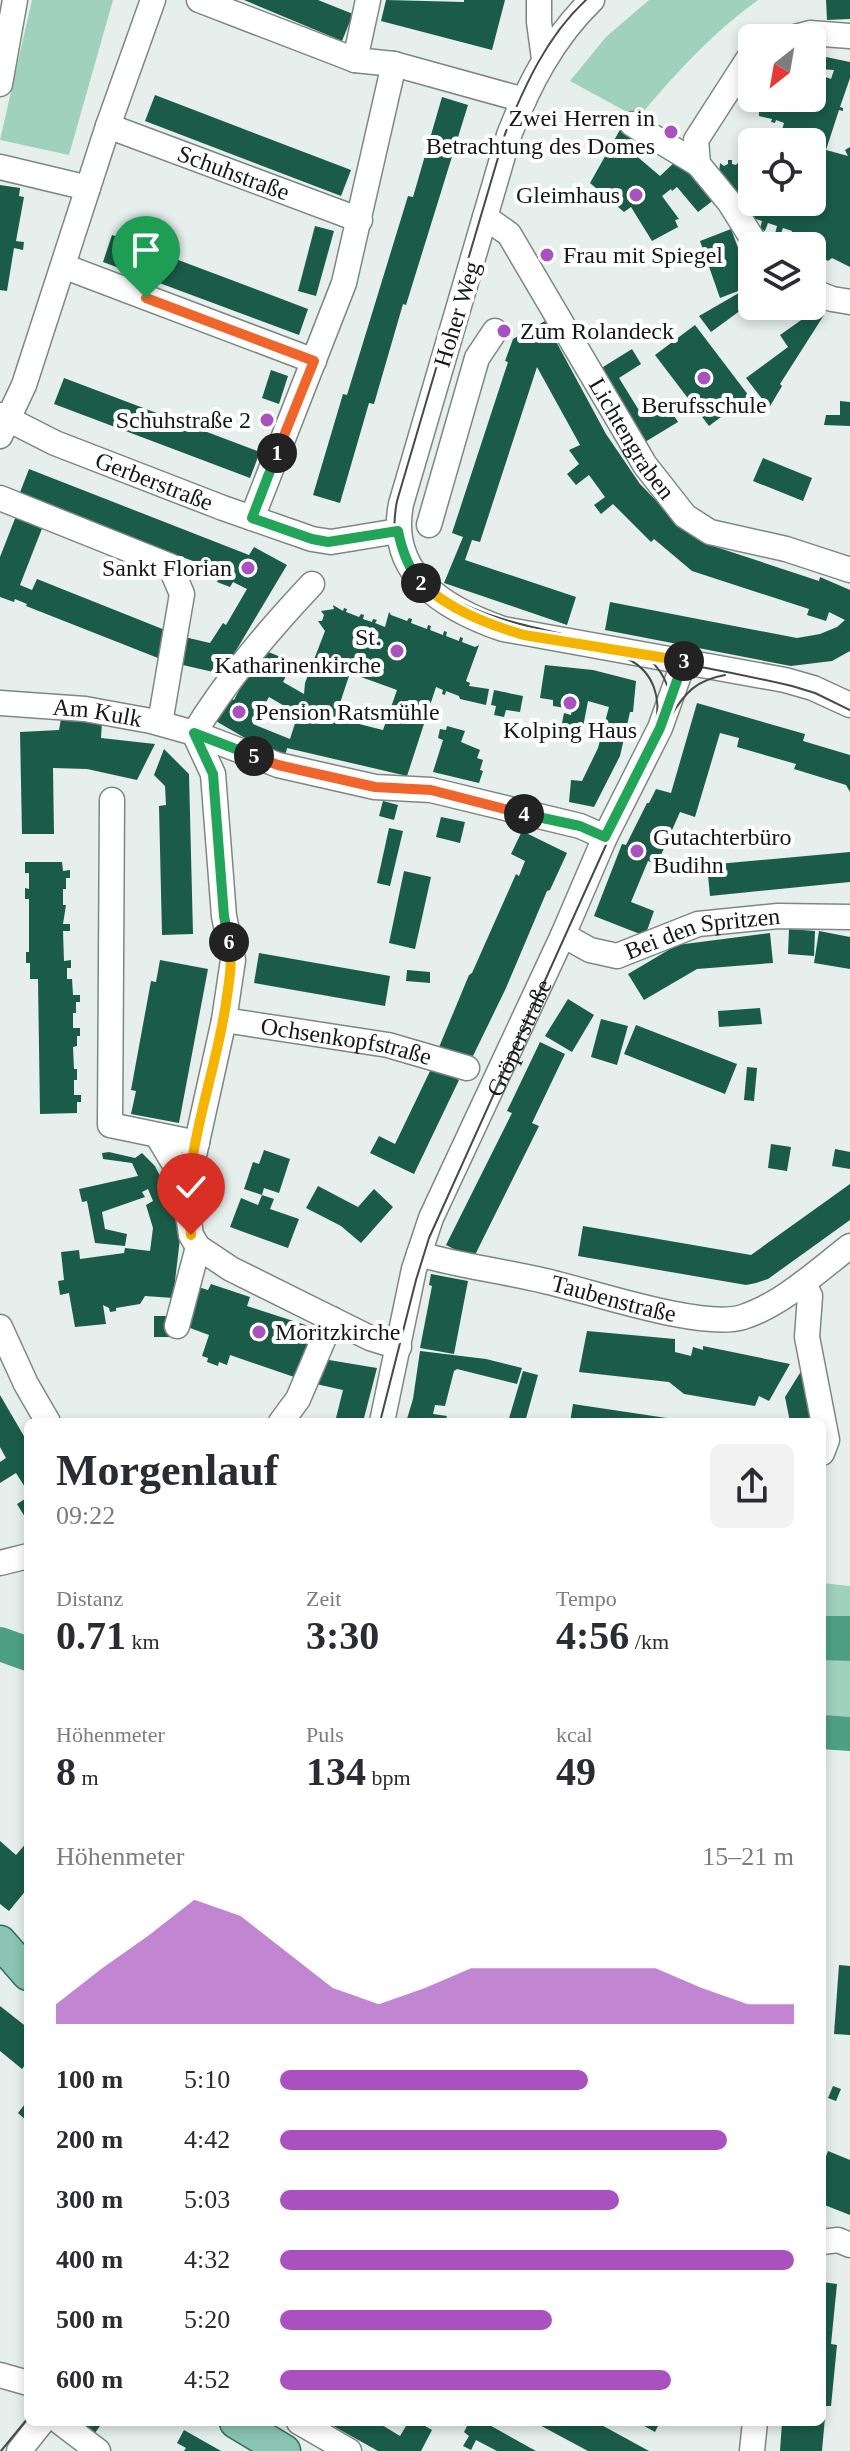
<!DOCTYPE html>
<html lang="de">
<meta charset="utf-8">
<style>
:root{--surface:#fff;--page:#f2f2f3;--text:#2b2b33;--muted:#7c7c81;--accent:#a952bf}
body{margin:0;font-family:Georgia,serif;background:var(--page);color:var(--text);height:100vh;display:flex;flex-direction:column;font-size:30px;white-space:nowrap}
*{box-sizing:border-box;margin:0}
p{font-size:26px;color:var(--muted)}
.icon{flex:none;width:44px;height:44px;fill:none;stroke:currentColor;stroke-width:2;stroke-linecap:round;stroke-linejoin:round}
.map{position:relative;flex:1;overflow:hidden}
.panel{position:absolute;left:24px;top:1418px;width:802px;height:1008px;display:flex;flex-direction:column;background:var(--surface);border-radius:12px;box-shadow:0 4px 12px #0003}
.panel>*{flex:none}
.needle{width:52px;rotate:211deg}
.buttons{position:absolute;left:738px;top:24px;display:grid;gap:16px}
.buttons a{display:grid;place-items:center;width:88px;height:88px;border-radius:12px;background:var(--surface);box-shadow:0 4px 12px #0003;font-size:40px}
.pin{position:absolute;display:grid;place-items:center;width:68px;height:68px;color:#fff;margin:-82px -34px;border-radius:50% 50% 50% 0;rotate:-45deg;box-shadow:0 0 8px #0007}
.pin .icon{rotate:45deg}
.km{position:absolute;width:40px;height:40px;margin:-20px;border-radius:50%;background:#222;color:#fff;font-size:22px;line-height:40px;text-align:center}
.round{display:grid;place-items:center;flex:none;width:84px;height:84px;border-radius:12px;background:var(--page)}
.head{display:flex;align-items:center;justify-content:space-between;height:136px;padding:0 32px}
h1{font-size:44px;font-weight:800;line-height:60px}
.stats{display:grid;grid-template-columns:repeat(3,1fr);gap:12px;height:136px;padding:8px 32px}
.stats div{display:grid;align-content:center}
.stats b{font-size:40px;font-weight:800}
.stats small{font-size:22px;font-weight:400}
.stats p{font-size:22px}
.chart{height:224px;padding:16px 32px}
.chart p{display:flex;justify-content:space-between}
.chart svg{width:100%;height:144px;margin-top:8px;fill:var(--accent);opacity:.7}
ul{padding:0 32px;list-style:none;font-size:26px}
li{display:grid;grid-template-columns:128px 96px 1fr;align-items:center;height:60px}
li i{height:20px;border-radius:10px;background:var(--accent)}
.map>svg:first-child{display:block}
.green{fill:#a0d0be}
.water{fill:#4ea085}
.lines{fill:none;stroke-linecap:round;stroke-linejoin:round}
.river{stroke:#4ea085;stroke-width:34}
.building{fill:#1b5c49;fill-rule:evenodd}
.minor-casing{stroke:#7f8783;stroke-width:27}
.major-casing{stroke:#306e5a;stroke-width:35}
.minor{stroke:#fff;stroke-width:24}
.major{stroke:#8bc4b2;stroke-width:32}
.tram{stroke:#464b48;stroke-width:2}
.split-1-casing{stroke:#fff;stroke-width:16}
.split-2-casing{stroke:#fff;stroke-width:16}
.split-3-casing{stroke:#fff;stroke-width:16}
.split-4-casing{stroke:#fff;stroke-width:16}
.split-5-casing{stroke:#fff;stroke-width:16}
.split-6-casing{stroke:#fff;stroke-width:16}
.split-7-casing{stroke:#fff;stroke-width:16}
.split-1{stroke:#f0652b;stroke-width:10}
.split-2{stroke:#22a559;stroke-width:10}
.split-3{stroke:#f5b400;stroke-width:10}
.split-4{stroke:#22a559;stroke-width:10}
.split-5{stroke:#f0652b;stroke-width:10}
.split-6{stroke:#22a559;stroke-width:10}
.split-7{stroke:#f5b400;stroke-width:10}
.poi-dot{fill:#a952bf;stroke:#fff;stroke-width:3}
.labels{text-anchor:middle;stroke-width:8;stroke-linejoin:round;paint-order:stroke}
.poi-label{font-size:24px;fill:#151816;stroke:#fff;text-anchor:end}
.street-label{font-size:24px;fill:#151816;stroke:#fff}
</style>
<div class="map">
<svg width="850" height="2451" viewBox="0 0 850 2451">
<rect width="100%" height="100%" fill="#e6efec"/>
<g class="green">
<path d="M32,0h81l-44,155 -69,-15z"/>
<path d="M649,0h109c-46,33 -84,75 -120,118l-68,-37 36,-44z"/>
<path d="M822,1583l28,3v134l-28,-2z"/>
</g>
<path class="water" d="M822,1616h28v45l-28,-1z"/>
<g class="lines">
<g class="river">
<path d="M0,1644l28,10"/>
<path d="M822,1732l28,2"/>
</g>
</g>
<g class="building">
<path d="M244,0h74l35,14 -11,27z"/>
<path d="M386,0l78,2v-2h41l-13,50 -111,-29z"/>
<path d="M826,0h24v19l-23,1z"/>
<path d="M826,57l24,5v16l-10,29 3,1v3l-4,-1 -13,40 22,6 -3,-6 5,-3v120l-18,-9 -4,3 -5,-3 -7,4 -4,-5 8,-4 4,-11 -10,-4 -3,8 -5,-2 2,-8 -10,-3 -3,8 -5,-2 2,-8 -9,-3 -3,8 -5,-2 2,-8 -9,-3 -3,8 -5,-2 2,-8 -13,-4 -30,-43 1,-11 4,3 4,-2v-4h4v4l4,1 5,-6 7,6 4,-2v39h60v-32l3,1 2,-7 -5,-5v-17h-28l3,-10 -5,-2 2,-7 -8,-3 -1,3 -4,-1 1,-3 -13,-3v-4h3l5,-14h45v-26l19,7 3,-9 -15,-1 4,-2z"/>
<path d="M155,95l196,75 -10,26 -196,-75z"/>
<path d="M442,97l26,8 -62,200 -3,-1 -29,100 -5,-1 -29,100 -27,-8 30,-101 4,1 61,-199 5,1z"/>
<path d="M621,128l20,11 -8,14 27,23 17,-16 38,39 -17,13 -21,-25 -5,4 -1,-2 -9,7 17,23 -4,1 3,7 -26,14 -21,-34 -7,5 -34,-29z"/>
<path d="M0,185l20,3 -1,8 5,1 -8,44 8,1 -1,8 -9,-2 -7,43 -7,-1z"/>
<path d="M315,226l19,5 -18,65 -18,-5z"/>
<path d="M731,229l21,56v17l-41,30 -12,-16 52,-30 -31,12 -20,-57z"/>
<path d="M112,235l196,74 -9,26 -196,-73z"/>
<path d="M814,311l10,4 -44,69 2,2 -13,22 -23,-30 42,-31 -8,-12z"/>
<path d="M545,321l61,113 34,50 32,33 32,26 115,38 1,-4 30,13v61l-18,10 -41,5 -186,-36 5,-28 187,36 23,-4 17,-7 8,-7 -16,-8 -3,9 -19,-6 2,-6 -117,-38 -38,-32 -3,3 -38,-38 -12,10 -7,-9 11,-8 -16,-22 -13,10 -9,-11 12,-10 -10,-14 11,-5 -43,-78 -57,175 -8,-2 -7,20 111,37 -9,28 -123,-42 19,-46 -11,-4 56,-171 -3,-1 8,-22z"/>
<path d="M695,325l54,71 -40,30 -54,-71z"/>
<path d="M632,349l9,15 -22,14 21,34 23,-14 15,24 -38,23 -45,-73z"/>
<path d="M271,370l17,6 -9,28 -17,-6z"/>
<path d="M64,378l196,74 -10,26 -196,-74z"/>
<path d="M840,401l10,1v24l-26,-1 2,-10h14z"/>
<path d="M763,458l49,20 -9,23 -50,-20z"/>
<path d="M29,469l220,86 5,-8 33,18 -65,109 -48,-11 1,-2 -16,-6 -1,3 -132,-52 1,-2 -12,-5 -1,3 -14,-5v-40l16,-41 3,-21zM38,503l179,67 -1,4 4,2 -3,6 13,5 3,-5 14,7 -21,36 -3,-2 -13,20 -30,-7 -143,-57 -5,11 -12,-5 23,-59z"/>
<path d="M333,605l10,6 1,-3 3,1 -1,3 13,5 2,-3 3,1 -1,4 9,3 1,-3 4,1 -2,3 10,4 4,-15 2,3 16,6 2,-3 3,1 -1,4 16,6 1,-4 3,1 -1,4 13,5 1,-4 3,1 -1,4 13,5 1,-4 3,1 -1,4 13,5 4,-2 -13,36 4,2 -1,3 20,3 -3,16 -26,-6 -1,-3 -13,-5 -1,4 -3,-1 1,-4 -7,-3 -29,89 -120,-28 -2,9 -42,-17 2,-2 -31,-18 15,-23 5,3 27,-51 32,13 -10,20 21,12 1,-11 20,-52 -7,-10h4l2,-6 -3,-4 13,-2zM350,673l47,17 -14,40 -48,-12zM269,697l29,17 -8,25 -37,-15z"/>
<path d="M545,665l48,5 43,11 -3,31h-3l-10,44 -26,51 -25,-5 2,-22 11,1 16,-33 11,-41 -21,-6 -8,42 -21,-5 5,-25 7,2 1,-6 -19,-3v-6l-13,-2z"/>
<path d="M494,690l29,6 -3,16 -14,-2 -2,7 -10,-2 2,-9 -5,-1z"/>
<path d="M697,703l108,31 -2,7 47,14v37l-4,-7 -52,-16 2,-5 -59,-17 2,-9 -19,-5 -25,84 -15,-5 -23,52 -9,-3 -17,41 23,9 -9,25 -51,-20 28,-72 4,1 21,-42h2l7,-14 15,4z"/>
<path d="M61,719l41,3 -1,16 54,6 -18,36 -50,-11 -34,-1 1,66h-32l-2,-102 39,-2z"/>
<path d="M447,726l18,5 -4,11 19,8 -3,8 6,2 -3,10 3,1 -4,12 -46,-11 10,-32 -5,-2 2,-9 6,1z"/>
<path d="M164,749l25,25 4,160 -31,1 -3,-129 7,-1 -1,-19 -11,-11z"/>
<path d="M383,801l15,4 -4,15 -15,-4z"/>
<path d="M441,817l24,5 -5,21 -24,-6z"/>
<path d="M389,828l14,3 -13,55 -13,-3z"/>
<path d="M522,831l45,22 -17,37 -3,1 -41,97 -33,68 -36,-4 32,-77 3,-2 44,-99 3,2 6,-15 -14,-7z"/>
<path d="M850,852v30l-140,14 -3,-31z"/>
<path d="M25,862h37l1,9 7,-1v8h-4v11h-3v16h3l-3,19h7v7h-7l1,30 7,-1v8h-4v11h5l1,16h7v7h-4v11h-3v15h7v8h-3v10l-4,1 1,22h3v11h-3v15h7v7h-4v11l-37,1 -2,-135h-8v-16h-4v-11h3v-53h-4v-11l4,1v-16h-4z"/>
<path d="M404,871l27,6 -16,72 -26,-6z"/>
<path d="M789,929l26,2 -1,25 -26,-2z"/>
<path d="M819,931l31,6v32l-36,-6z"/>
<path d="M770,933l3,30 -76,6 -53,31 -16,-26 49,-29z"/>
<path d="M259,953l131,23 -5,30 -131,-23z"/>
<path d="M160,960l48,9 -29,154 -48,-9 5,-23 -5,-1 20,-109 5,1z"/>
<path d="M407,970l23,2v11l-24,-2z"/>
<path d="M568,999l26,16 -22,37 -27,-16z"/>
<path d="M760,1008l2,16 -43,3 -1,-16z"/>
<path d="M601,1019l27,7 -11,39 -26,-8z"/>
<path d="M636,1025l101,39 -12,30 -101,-40z"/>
<path d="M540,1042l25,12 -33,69 7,3 -66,133 -27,-14 66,-132 -5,-2z"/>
<path d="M432,1067l27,13 -45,94 -44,-21 9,-17 16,8z"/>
<path d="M747,1067l10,1 -3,33 -10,-1z"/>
<path d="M771,1144l20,3 -4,24 -19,-3z"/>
<path d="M835,1149l15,3v17l-18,-3z"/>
<path d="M264,1150l26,9 -11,34 -15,-5 -2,7 -18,-6 9,-27 6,2z"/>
<path d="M109,1152l26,6 7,-5 13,13 6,12 12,15 8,37 -8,68 -28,-2 -5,8 -24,4v3l-6,1 -1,-4 -6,-3 3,19 -31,3 -6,-34 -9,2 -2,-14 6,-1 -3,-28 18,-2 1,9 44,-6 1,-5 25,3 3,-23 -7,-23 7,-4 -5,-12 -6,3 3,5 -43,15 3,17 22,5 -2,12 -30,-3 -8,-42 -5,1 -3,-13 59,-13 -6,-13 -29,-4 -1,-6z"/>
<path d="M850,1184v36l-82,59 -12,4 -10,2 -168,-29 5,-30 168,29z"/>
<path d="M318,1186l40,21 16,-18 19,18 -32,36 -20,-17 -35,-18z"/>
<path d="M262,1195l12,4 -4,10 29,10 -11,29 -58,-21 11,-29 17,7z"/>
<path d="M431,1274l37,7 -14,73 -34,-6 12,-62 -3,-1z"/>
<path d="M211,1284l39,13 -3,9 71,23 -18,50 -70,-24 -3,10 -8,-3 -1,4 -11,-4 1,-4 -6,-2 7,-21 -27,-10 13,-39 13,4z"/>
<rect x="154" y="1316" width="20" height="21"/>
<path d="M587,1331l88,8v13l16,4 2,-9 10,3v-4l87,18 -21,37 -10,-5 -4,10 -71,-12 -15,-12 -90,-10z"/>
<path d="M420,1351l66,8 36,9 -5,16 -60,-15 -3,2 -9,35 -10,-1 -2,9 14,2 -2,6h-39l7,-23z"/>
<path d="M323,1359l54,9 -14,54h-28l8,-32 -27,-6z"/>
<path d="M808,1360l14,62h-32l-5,-25z"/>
<path d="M523,1371l15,4 -13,47h-17z"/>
<path d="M0,1395l28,48v49l-12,-19 -16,10v-21l6,-4 -6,-11z"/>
<path d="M573,1404l107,16v2h-110z"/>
<path d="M28,1497v25l-11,-18z"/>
<path d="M0,1841l16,14 12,-14v47l-19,23 -9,-7z"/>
<path d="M839,1965l11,1v69l-16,-1z"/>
<path d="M0,2006l28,22v33l-6,8 -22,-18z"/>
<path d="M833,2086l8,3 -5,12 -8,-3z"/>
<path d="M28,2100v22l-10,-9z"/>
<path d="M828,2151l22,9v55l-28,-11v-37z"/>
<path d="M822,2282l15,2 -6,60 6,1 -6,61h-5l-4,45h-42l2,-29h40z"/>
<path d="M87,2422l15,1 -9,13 -10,-8z"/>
<path d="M326,2422h51l23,14 6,-10 -8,-4h20l14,8 -11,21h-43z"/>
<path d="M469,2422h15l52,29h-39l-21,-11 -5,10 -8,-4 6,-10 -5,-4z"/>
<path d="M534,2422h62l53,29h-61z"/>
<path d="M637,2422h23l-5,10z"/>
<path d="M184,2430l37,21h-37l2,-3 -9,-5z"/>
</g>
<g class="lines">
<g class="minor-casing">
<g id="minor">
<path d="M199,0l156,60"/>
<path d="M539,0v22l5,37"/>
<path d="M592,0c-39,38 -63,84 -83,135l-108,369c-14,71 44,105 102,125l282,51 28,8 37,17"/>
<path d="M791,38l19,-5 40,3"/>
<path d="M752,53l-56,87 2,24 32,39 27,43"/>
<path d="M394,64l130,36"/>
<path d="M0,84l15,-84"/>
<path d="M632,124l66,40"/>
<path id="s1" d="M108,126l252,94"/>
<path d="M0,167l88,21"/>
<path id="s2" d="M485,217l24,17 136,231 40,51 25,16 76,17 64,21"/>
<path d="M63,266l251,95"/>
<path d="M812,291l20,8 18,3"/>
<path id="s3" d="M0,415l55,28 168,65 89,31 19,3 67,-11"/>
<path d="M0,436l24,-51 84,-259 45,-126"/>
<path d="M0,498l170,68 12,28 -22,129"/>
<path d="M252,518l92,-235 50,-219 -39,-4 13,-60"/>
<path d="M429,525l48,-167 18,-27"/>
<path id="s4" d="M0,703l85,6 66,12 43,12 84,32 97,22 56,3 149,36 25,11"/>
<path d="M194,733l19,41 11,142 9,44 -9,60 -35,158 -2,29 4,28 7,12 33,22 139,69 29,9"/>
<path d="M194,733c34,-55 74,-102 118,-149"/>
<path d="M112,800l-2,325 87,18"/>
<path id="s5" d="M563,935l27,15 27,6 81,-32 80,-8 72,1"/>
<path id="s6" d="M224,1020l164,25 79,23"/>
<path d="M157,1135l21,35 11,8"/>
<path id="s7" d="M419,1254c41,12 84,17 126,27 45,10 157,49 198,36 38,-12 76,-47 107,-71"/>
<path d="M803,1283l7,13 -3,41 20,103 -5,13"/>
<path d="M177,1326l21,-79"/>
<path d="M0,1327l26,57 22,38"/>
<path d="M281,1422l17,-23 34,-80"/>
<path d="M382,1422l32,-153 17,-51 132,-283 42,-98 55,-109 24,-67"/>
<path d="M0,1563l28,-7"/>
<path d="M822,2242l16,-2 12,5"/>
<path d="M0,2375l28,8"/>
<path d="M60,2422l38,29"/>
<path d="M299,2422l50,29"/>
<path d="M19,2451l23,-29"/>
<path d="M752,2451l3,-29"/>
</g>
</g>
<g class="major-casing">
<g id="major">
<path d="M0,1942l28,32"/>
<path d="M236,2422l48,29"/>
</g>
</g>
<use href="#minor" class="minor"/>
<use href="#major" class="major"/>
<g class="tram">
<path d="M586,0c-39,36 -61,85 -81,134l-108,367c-26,132 151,141 239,155 52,8 104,18 156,30l23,7 35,17"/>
<path d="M446,595c36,21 76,30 116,39"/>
<path d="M628,659c26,13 34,40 27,67"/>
<path d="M671,716c14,-24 26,-36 54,-41"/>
<path id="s8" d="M380,1422l36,-142 13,-42 186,-413 52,-104c7,-26 1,-45 -20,-64"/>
<path d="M1,2451l27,-33"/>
</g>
</g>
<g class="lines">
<g class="split-1-casing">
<path id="split-1" d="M146,298l168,63 -37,92"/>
</g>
<g class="split-2-casing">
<path id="split-2" d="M277,453l-25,65 60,21 16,3 70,-11c4,20 10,37 23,52"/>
</g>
<g class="split-3-casing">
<path id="split-3" d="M421,583c29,27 66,41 103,52l160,26"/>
</g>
<g class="split-4-casing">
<path id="split-4" d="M524,814l56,12 25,11 55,-109 24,-67"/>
</g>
<g class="split-5-casing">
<path id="split-5" d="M254,756l24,9 97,22 56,3 93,24"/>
</g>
<g class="split-6-casing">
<path id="split-6" d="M229,942l-5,-26 -11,-142 -19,-41 60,23"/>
</g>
<g class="split-7-casing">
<path id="split-7" d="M191,1235c-11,-78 24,-155 35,-232 3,-21 7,-40 3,-61"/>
</g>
<use href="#split-1" class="split-1"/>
<use href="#split-2" class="split-2"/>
<use href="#split-3" class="split-3"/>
<use href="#split-4" class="split-4"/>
<use href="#split-5" class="split-5"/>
<use href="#split-6" class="split-6"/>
<use href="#split-7" class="split-7"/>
</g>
<g class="poi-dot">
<circle cx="671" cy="132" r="8"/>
<circle cx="636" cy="195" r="8"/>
<circle cx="547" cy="255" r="8"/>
<circle cx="504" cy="331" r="8"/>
<circle cx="704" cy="378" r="8"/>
<circle cx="267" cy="420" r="8"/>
<circle cx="248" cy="568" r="8"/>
<circle cx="397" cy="651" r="8"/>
<circle cx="570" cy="703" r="8"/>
<circle cx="239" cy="712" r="8"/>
<circle cx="637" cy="851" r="8"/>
<circle cx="259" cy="1332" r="8"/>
</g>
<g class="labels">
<g class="poi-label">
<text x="655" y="126">Zwei Herren in<tspan x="655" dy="28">Betrachtung des Domes</tspan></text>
<text x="620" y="203">Gleimhaus</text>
<text x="563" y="263" text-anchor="start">Frau mit Spiegel</text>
<text x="520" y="339" text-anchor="start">Zum Rolandeck</text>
<text x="704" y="413" text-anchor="middle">Berufsschule</text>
<text x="251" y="428">Schuhstraße 2</text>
<text x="232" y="576">Sankt Florian</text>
<text x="381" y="645">St.<tspan x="381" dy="28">Katharinenkirche</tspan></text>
<text x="255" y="720" text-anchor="start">Pension Ratsmühle</text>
<text x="570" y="738" text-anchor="middle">Kolping Haus</text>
<text x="653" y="845" text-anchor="start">Gutachterbüro<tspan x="653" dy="28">Budihn</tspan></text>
<text x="275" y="1340" text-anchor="start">Moritzkirche</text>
</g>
<g class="street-label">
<text dy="8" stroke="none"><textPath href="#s1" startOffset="134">Schuhstraße</textPath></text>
<text transform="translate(457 314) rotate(-73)" y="8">Hoher Weg</text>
<text dy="8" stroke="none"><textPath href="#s2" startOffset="268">Lichtengraben</textPath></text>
<text dy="8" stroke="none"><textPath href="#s3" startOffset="168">Gerberstraße</textPath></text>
<text dy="8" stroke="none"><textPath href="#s4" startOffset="98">Am Kulk</textPath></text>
<text dy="8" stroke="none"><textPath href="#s5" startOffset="148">Bei den Spritzen</textPath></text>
<text dy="8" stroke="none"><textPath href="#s8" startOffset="410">Gröperstraße</textPath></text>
<text dy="8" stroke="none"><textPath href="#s6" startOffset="124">Ochsenkopfstraße</textPath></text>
<text dy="8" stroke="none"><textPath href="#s7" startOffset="200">Taubenstraße</textPath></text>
</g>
</g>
</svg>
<div class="buttons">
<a><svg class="needle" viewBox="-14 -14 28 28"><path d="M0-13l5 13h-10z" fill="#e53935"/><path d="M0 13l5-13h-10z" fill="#7c7c81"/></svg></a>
<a><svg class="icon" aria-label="locate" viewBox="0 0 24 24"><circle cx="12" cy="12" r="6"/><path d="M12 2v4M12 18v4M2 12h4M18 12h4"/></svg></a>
<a><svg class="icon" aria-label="layers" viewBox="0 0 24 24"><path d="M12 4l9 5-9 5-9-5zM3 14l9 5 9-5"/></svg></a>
</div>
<div class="pin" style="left:146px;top:298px;background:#1e9e55"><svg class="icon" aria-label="arrive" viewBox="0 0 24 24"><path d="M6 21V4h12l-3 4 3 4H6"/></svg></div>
<div class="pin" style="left:191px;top:1235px;background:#d93025"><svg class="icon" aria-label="check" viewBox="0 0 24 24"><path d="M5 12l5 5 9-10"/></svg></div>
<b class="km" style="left:277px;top:453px">1</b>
<b class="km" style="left:421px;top:583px">2</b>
<b class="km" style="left:684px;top:661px">3</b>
<b class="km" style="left:524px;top:814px">4</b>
<b class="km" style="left:254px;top:756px">5</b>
<b class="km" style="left:229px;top:942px">6</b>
<section class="panel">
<div class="head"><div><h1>Morgenlauf</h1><p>09:22</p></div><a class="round"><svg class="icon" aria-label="share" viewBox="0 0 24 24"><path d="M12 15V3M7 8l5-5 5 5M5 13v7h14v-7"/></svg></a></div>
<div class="stats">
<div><p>Distanz</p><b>0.71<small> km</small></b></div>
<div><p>Zeit</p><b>3:30</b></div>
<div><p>Tempo</p><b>4:56<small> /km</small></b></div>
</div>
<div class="stats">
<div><p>Höhenmeter</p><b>8<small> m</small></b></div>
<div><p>Puls</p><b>134<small> bpm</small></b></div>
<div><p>kcal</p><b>49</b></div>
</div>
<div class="chart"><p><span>Höhenmeter</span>15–21 m</p>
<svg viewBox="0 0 160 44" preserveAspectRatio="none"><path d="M0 44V38L10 27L20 17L30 6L40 11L50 22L60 33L70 38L80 33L90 27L100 27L110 27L120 27L130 27L140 33L150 38L160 38V44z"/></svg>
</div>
<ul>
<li><b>100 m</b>5:10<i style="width:60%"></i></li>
<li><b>200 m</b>4:42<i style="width:87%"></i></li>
<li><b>300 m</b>5:03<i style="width:66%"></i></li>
<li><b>400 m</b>4:32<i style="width:100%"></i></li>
<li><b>500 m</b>5:20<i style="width:53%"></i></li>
<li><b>600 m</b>4:52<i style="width:76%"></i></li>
</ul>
</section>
</div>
